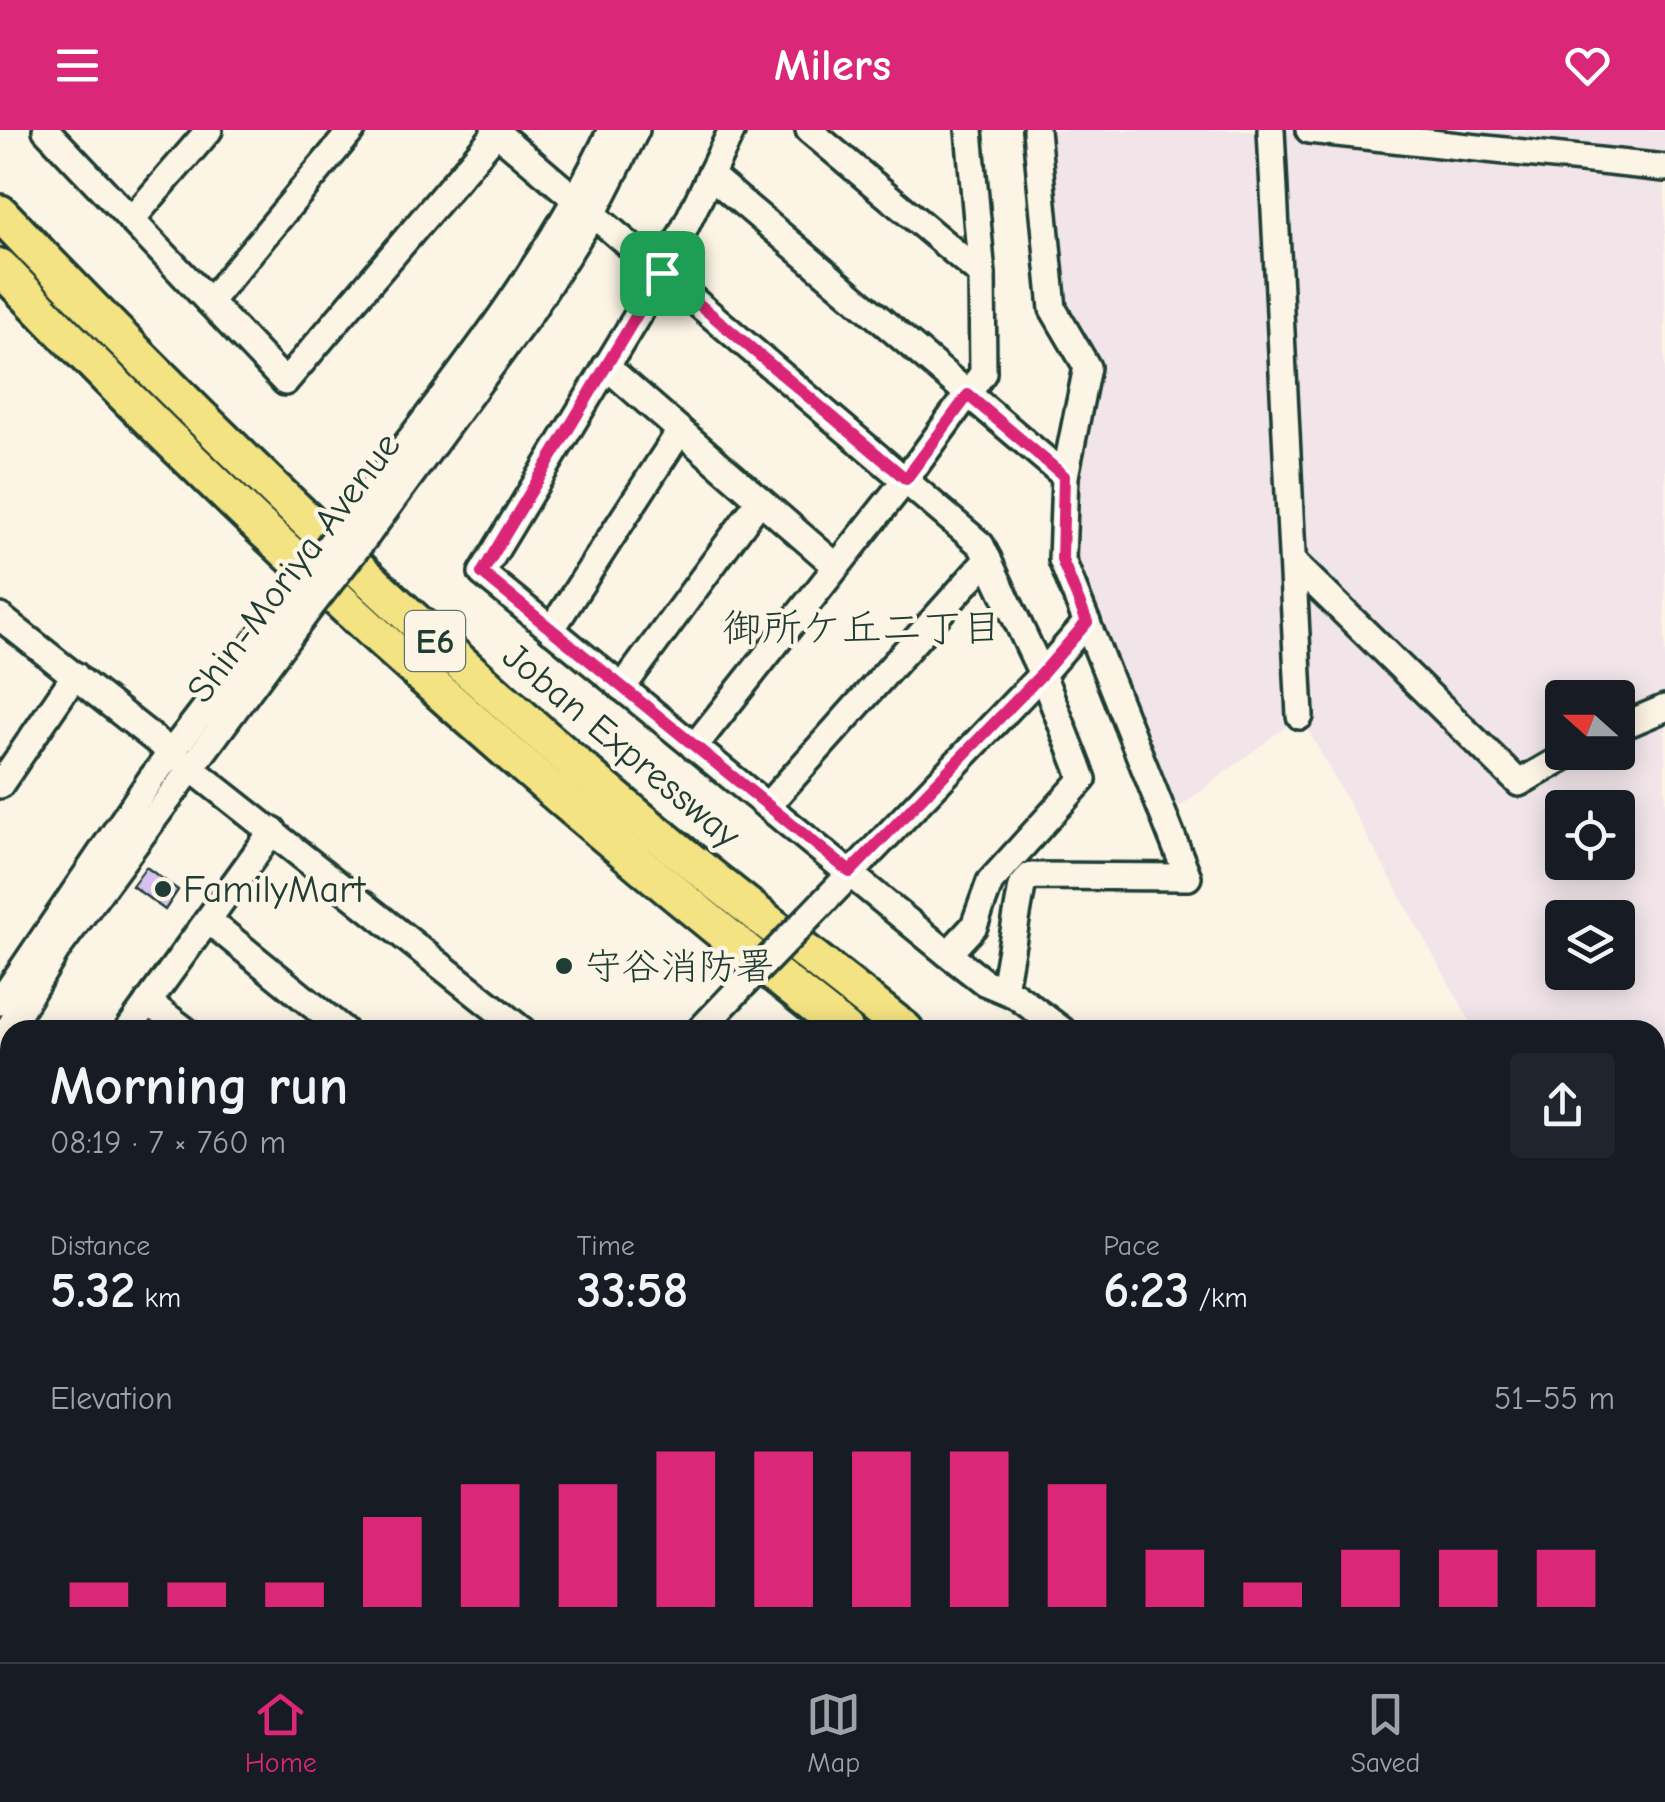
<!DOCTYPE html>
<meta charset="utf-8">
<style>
:root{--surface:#171b24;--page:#20242c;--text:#f1f3f6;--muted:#9ea1a6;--line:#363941;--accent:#db2777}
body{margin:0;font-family:"Comic Neue","Klee One",sans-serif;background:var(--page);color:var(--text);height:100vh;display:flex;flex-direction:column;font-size:38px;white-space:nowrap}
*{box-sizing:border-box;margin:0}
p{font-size:32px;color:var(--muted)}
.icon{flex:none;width:55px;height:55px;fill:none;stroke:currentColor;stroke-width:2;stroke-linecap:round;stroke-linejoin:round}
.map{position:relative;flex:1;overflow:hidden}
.sheet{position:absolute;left:0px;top:890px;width:1665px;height:642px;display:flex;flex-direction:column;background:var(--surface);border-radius:30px 30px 0 0;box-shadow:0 5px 25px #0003}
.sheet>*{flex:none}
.needle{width:65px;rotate:291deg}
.fabs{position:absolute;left:1545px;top:550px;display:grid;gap:20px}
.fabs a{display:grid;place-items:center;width:90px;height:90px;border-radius:10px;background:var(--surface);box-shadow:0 5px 25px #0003;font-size:50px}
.pin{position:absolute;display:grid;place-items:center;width:85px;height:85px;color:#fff;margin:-42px;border-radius:20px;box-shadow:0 5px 15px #0006}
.round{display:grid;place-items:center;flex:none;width:105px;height:105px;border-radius:10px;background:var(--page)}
.headline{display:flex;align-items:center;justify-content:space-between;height:170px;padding:0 50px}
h1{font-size:55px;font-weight:700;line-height:75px}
.figures{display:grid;grid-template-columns:repeat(3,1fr);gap:15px;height:170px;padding:10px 50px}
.figures div{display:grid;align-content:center}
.figures b{font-size:50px;font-weight:700}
.figures small{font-size:28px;font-weight:400}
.figures p{font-size:28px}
.chart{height:280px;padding:20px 50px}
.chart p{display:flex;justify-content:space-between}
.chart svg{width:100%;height:180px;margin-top:10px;stroke:var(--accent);stroke-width:6}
header{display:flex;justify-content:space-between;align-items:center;height:130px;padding:0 50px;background:var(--accent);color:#fff;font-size:45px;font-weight:700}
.tabs{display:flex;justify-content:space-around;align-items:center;height:140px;border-top:2px solid var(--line);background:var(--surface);font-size:28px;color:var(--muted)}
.tabs a{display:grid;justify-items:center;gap:5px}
.tabs .selected{color:var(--accent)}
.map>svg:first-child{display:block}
.built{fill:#f1e5e9;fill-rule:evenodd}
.building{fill:#d6c1f1;stroke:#1f3d34;stroke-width:2.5}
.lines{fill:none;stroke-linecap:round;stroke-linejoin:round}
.minor-casing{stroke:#1f3d34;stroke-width:32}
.highway-casing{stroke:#1f3d34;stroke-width:42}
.minor{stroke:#fcf5e5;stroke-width:25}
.highway{stroke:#f4e382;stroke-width:35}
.minor-bridge-casing{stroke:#1f3d34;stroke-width:32;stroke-linecap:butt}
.minor-bridge{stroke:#fcf5e5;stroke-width:25}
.route-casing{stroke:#fff;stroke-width:20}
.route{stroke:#db2777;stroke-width:12}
.poi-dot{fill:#1f3d34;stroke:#fcf5e5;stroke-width:4}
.labels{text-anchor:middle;stroke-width:9;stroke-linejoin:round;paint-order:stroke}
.shield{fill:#fcf5e5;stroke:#617469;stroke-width:2.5}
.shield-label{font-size:35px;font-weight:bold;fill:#1f3d34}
.street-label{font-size:38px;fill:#1f3d34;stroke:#fcf5e5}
.poi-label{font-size:38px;fill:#1f3d34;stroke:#fcf5e5;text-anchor:start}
.neighbourhood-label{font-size:40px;fill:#1f3d34;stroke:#fcf5e5}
</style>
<header><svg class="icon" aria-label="menu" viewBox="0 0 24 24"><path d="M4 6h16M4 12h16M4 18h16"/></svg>Milers<svg class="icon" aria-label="heart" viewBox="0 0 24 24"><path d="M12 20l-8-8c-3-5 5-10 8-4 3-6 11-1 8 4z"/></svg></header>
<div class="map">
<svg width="1665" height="1532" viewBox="0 0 1665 1532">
<rect width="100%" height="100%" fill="#fcf5e5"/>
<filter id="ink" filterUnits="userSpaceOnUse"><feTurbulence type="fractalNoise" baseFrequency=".01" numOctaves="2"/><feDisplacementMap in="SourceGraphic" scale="20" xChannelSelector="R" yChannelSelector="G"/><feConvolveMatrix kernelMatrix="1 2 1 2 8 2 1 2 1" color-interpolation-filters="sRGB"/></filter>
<g filter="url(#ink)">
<g class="built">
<path d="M1036,0h629v1213l-10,-10v-303h-180l-175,-314 -135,102 -96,-246 18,-216 -40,-44zM1562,568h56v54h-56zM1562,678h56v54h-56zM1562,788h56v54h-56z"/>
<path d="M531,1522l569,1v9h-591z"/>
</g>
<path class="building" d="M146,737l32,23 -13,20 -33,-24z"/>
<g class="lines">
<g class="minor-casing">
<g id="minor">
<path d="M46,0l239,252 212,-250"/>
<path d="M494,0l487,415 61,129 41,105 -93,103 -16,44 -26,28"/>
<path d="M732,0l-69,143 -181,300 466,381 36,28 31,13 47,35"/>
<path d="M809,0l173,145"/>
<path d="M1271,0l29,586"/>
<path d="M1309,0l356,38"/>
<path d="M710,45l355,301"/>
<path d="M131,90l78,-90"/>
<path d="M209,172l143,-172"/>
<path d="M606,236l230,200"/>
<path d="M350,388c94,-124 195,-246 261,-388"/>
<path d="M367,405l163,-222 63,-99 43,-84"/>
<path d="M1294,433l225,220 54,-31"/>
<path d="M0,487l522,413"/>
<path d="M551,500l129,-199"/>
<path d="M622,558l138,-188"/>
<path d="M1618,598l47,-20"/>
<path d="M694,617l212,-268 77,-106 -1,-98 -13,-145"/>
<path d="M0,655l75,-110"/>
<path d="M767,676l221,-247"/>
<path d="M810,786l232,-242 45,-52"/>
<path d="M208,790l135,110"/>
<path d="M1004,859l18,-103 8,-10 158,1 -126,-317 3,-84 22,-109 -34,-58 -17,-179"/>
<path d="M0,872l151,-223 140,-183"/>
<path d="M148,872l37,28"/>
<path d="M128,900l145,-200"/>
<path d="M700,900l43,-45"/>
<path d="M0,913l58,-95 251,-339"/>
<path d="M0,1063l10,-12"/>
<path d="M0,1090l10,8"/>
<path d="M1655,1110l10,-4"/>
<path d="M10,1196l-7,21 7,45"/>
<path d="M1655,1515l10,7"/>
<path d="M48,1522l2,10"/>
<path d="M494,1522l3,10"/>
<path d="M1226,1522l3,10"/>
<path d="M1513,1522v10"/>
<path d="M169,1532l7,-10"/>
<path d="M321,1532l28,-10"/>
<path d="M1112,1532l1,-10"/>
</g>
</g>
<g class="highway-casing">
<g id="highway">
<path d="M0,83c192,202 392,394 603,575 98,84 201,162 302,242"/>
<path d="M0,137c263,276 545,528 845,763"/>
<path d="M1655,1422l10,7"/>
<path d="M1655,1467l10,7"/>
</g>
</g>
<use href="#minor" class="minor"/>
<use href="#highway" class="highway"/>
<g class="minor-bridge-casing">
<g id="minor-bridge">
<path d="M291,466l59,-78"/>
<path d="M309,479l58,-74"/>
<path d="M743,855l67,-69"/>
</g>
</g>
<use href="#minor-bridge" class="minor-bridge"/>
</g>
</g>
<g class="lines" filter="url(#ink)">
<g class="route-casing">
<path id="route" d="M662,143l244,206 62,-84 96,81 -2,84 25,62 -45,52 -192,198 -368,-299z"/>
</g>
<use href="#route" class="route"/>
</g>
<g class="poi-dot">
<circle cx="163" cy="759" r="10"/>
<circle cx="564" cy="836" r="10"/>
</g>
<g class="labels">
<rect class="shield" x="405" y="481" width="60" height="60" rx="8"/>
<g class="shield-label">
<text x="435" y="523">E6</text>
</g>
<g class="street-label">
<text transform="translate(293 437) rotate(-53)" y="13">Shin-Moriya Avenue</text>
<text transform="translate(622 615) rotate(40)" y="13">Joban Expressway</text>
</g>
<g class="poi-label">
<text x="183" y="772">FamilyMart</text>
<text x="584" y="849">守谷消防署</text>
</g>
<g class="neighbourhood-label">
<text x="862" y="511">御所ケ丘二丁目</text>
</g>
</g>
</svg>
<div class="fabs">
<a><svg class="needle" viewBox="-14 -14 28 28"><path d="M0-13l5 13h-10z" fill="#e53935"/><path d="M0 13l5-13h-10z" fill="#9ea1a6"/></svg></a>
<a><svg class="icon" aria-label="locate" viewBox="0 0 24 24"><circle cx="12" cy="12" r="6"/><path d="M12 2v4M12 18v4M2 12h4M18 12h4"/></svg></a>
<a><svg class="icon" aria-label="layers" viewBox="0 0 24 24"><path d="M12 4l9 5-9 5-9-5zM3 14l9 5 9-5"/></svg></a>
</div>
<div class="pin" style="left:662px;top:143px;background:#1e9e55"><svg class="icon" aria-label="arrive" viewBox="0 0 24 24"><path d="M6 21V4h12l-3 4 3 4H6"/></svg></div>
<section class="sheet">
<div class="headline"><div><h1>Morning run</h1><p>08:19 · 7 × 760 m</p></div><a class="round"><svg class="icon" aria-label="share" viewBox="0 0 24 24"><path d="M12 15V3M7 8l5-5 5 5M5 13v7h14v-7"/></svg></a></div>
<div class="figures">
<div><p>Distance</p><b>5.32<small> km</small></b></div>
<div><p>Time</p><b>33:58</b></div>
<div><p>Pace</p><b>6:23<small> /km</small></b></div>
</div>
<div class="chart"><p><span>Elevation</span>51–55 m</p>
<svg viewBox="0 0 160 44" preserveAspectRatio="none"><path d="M5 44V38M15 44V38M25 44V38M35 44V22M45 44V14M55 44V14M65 44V6M75 44V6M85 44V6M95 44V6M105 44V14M115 44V30M125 44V38M135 44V30M145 44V30M155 44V30"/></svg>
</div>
</section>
</div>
<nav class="tabs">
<a class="selected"><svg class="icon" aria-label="home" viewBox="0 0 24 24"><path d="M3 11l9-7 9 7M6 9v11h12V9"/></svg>Home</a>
<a><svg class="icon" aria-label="map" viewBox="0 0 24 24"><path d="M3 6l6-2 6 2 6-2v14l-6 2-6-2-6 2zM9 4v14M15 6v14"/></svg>Map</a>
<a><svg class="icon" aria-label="saved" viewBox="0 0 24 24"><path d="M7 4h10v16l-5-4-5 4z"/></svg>Saved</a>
</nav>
